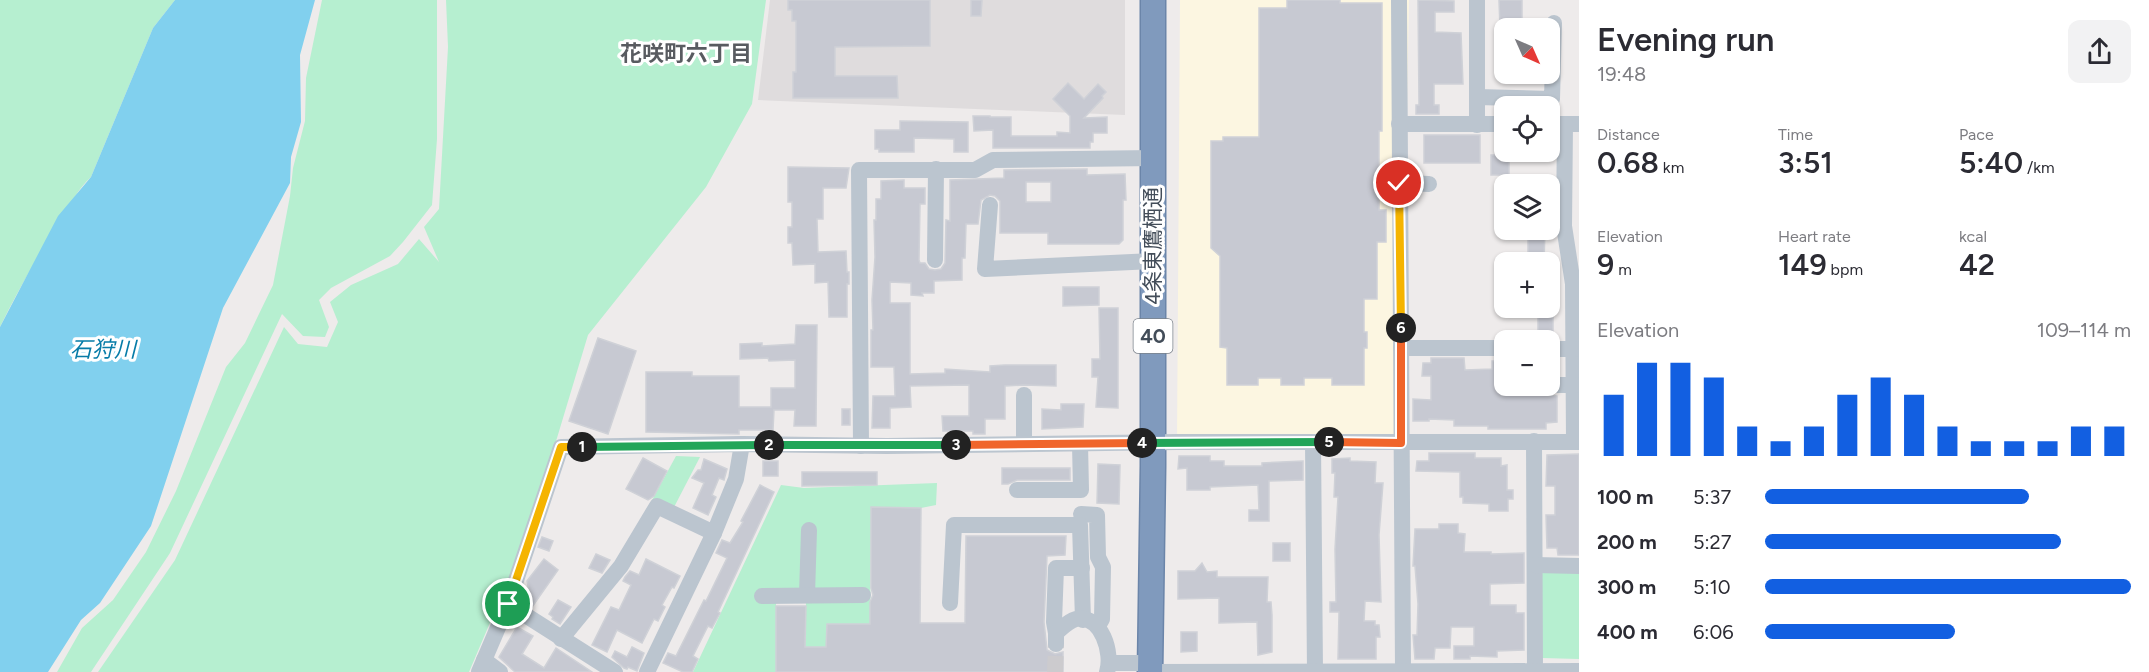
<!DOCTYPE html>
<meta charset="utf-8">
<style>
:root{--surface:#fff;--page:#f2f2f3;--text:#2b2b33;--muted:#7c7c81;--accent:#125fe1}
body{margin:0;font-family:Figtree,"Noto Sans JP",sans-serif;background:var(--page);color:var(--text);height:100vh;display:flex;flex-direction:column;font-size:22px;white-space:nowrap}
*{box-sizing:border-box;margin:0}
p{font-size:20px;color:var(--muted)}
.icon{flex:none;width:33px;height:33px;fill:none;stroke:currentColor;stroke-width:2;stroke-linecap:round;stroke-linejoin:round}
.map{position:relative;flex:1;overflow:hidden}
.panel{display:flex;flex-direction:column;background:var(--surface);width:570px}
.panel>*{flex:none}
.needle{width:39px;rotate:135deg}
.tools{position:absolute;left:1494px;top:18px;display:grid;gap:12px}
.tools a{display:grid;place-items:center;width:66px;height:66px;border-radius:12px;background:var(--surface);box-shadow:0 2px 4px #0004;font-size:30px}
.pin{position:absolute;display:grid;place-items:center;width:51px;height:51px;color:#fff;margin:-26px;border:3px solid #fff;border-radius:50%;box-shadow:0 2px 6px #0007}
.km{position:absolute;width:30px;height:30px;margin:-15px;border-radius:50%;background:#222;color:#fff;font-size:16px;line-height:30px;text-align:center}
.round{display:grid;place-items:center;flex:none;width:63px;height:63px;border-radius:12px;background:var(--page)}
.summary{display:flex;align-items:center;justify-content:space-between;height:102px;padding:0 18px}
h1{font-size:33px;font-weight:600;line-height:45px}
.figures{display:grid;grid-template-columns:repeat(3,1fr);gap:9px;height:102px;padding:6px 18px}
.figures div{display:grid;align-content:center}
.figures b{font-size:30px;font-weight:600}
.figures small{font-size:16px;font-weight:400}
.figures p{font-size:16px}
.chart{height:168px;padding:12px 18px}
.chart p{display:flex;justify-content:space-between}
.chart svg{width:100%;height:108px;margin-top:6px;stroke:var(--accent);stroke-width:6}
ul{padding:0 18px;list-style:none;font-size:20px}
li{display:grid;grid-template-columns:96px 72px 1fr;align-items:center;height:45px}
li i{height:15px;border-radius:8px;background:var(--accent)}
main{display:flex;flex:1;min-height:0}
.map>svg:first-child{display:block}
.commercial{fill:#fcf6e1}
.education{fill:#dfdcdd}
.green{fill:#b6efd0}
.water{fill:#81d0ee}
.building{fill:#c7c9d2;stroke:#cfd1d7;stroke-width:1.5;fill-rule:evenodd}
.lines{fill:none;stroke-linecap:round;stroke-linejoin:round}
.minor-tunnel{stroke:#cccbce;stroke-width:16;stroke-dasharray:16 8;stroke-linecap:butt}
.highway-casing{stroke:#6b85a9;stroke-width:27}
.minor{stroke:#bbc5cf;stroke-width:16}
.highway{stroke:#809abd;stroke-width:24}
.split-1-casing{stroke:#fff;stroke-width:12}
.split-2-casing{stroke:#fff;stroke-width:12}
.split-3-casing{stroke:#fff;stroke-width:12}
.split-4-casing{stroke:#fff;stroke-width:12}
.split-5-casing{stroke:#fff;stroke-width:12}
.split-6-casing{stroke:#fff;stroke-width:12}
.split-7-casing{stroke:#fff;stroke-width:12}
.split-1{stroke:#f5b400;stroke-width:8}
.split-2{stroke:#22a559;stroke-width:8}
.split-3{stroke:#22a559;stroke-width:8}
.split-4{stroke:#f0652b;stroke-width:8}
.split-5{stroke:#22a559;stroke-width:8}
.split-6{stroke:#f0652b;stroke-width:8}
.split-7{stroke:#f5b400;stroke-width:8}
.labels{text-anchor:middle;stroke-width:6;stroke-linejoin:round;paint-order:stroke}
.shield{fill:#fff;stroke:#7b828b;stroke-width:1.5}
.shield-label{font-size:20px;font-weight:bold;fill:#434d59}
.street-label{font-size:21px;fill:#434d59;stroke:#fff}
.neighbourhood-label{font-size:22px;font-weight:bold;fill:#585b60;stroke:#fff}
.water-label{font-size:22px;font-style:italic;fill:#077ca8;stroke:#fff}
</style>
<main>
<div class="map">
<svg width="1579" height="672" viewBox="0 0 1579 672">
<rect width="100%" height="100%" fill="#eeebeb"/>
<path class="commercial" d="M1180,0h229l-8,443 -224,-1z"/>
<path class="education" d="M770,0h355v115l-367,-15z"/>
<g class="green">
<path d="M0,0h175l-22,28 -62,149c-12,11 -21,27 -29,41 -23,36 -44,72 -62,109z"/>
<path d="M322,0h115v139l-5,66 -29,37 -13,14 -59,32 -12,12 10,27 -4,10 -22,-1 -21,-22 -112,239 -79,119h-34l25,-44 31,-28 33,-48 30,-61 50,-124 19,-24 28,-58 17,-89 3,-28 12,-47 1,-43z"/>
<path d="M446,0h320l-14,104 -46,83 -118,148 -31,103 -48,140 -40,94h-371l77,-112 109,-233 14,17 29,3 11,-25 -8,-20 21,-17 47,-21 21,-25 20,23 -15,-35 15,-18 9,-162z"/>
<path d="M676,456l24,1 -29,56 -20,-11z"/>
<path d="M937,483l-1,22 -15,3h-50l-1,123 -14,14v-21h-29l-1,23h-21l1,-45h-30v70h-83l88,-187 23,3z"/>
<path d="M1542,571l37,1v87l-37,-1z"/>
</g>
<path class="water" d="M175,0h140l-15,55 1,67 -10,35 -1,26 -67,125 -72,218 -51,77 -19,17 -33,52h-48v-345l58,-111 33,-39 62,-149z"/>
<g class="building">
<path d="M788,0h142v46l-95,1v29h62l1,22h-105v-26h3v-51h-4v-11h-4z"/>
<path d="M971,0h11l-1,16h-10z"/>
<path d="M1287,0h53v3h42v128h-3v79h7v32h-9v57h-13v33h3v16h-3v37h-32v-7h-28v7h-23v-7h-23v7h-31v-37l-7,-1v-91l-9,-8v-107h12v-4h36v-129h28z"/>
<path d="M1418,0l36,1v11h-19v20l26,1 2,51h-29v21h5v9h-23v-9h3z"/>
<path d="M1499,0h23v28h-22z"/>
<path d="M1068,83l16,16 14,-15 8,8 -4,4 1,2 -19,20 23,-1v16h-14v9h-3v6h-97v-18l-19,1 -1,-15h17v1h21v19h46v-4l13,1v-17l-17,-17z"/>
<path d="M900,121l68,1v30h-14v-13l-40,-1v14h-35v-3h-4v-19h25z"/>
<rect x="1424" y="135" width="56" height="28"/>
<rect x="1491" y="155" width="18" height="20"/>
<path d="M788,167l61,1 -3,20h-23v31h-6l1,33 28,-1 1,21h2v12h-2v33h-18l-1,-35 -13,1v-19l-22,1 -1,-22h-4v-16h4v-25h-4z"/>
<path d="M1087,169v6l38,-1 1,26h-3v40l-4,4h-71v-11h-48v-32l-5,-5 -5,-1 -9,5 -3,24h-12l-1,34h-3v22l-28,1v12h-12l1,3 -12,-1v-12l-21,-1v21h20v71l35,-1v-4l45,3v-6l15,-1h51v21l-33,-1 -18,1v33h-20v15h-12v-3h-30l-1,-15h27v-31l-59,1 1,21 -21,1v20h-18l1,-32h22l-1,-29h-23v-37h2l-1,-30 3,-43 -1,-37h2v-21h5v-18l23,-1v8h21v16h-5l-1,56 1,3h5l4,6 6,1 6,-1 4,-6 1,-43 4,1v-41l54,-2v-8zM1026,182h25v20h-25z"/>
<path d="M1528,230h17l-1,32h-16z"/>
<path d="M1063,287h36v18l-36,1z"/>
<path d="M1099,308h19v100l-22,-1 2,-30h-6v-18h8z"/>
<rect x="1538" y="308" width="15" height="28"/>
<path d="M796,325h21l-1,101h-22l1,-16h-21l-1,20h-34v4l-93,-2v-60h46v4h47v31h32v-19h24v-28l-26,1 -1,-3 -28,1v-15l22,-1v3l33,-2z"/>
<path d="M598,338l38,13 -28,83 -39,-13z"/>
<path d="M1431,358h33l1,12 27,-1v-8h11v33l41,-1 13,3v26l-11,1v6h-58v-3h-34v-6l-25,-1v2h-16v-22l18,1v-24h-9l1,-13h8z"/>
<path d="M1061,404h23l-1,23 -41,2v-20l19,1z"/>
<rect x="842" y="409" width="8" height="16"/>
<path d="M1429,453h46v5h26v8l6,-1v25h6v9h-5v12h-19v-7l-26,-1v-6h-3v-25l-44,-1 1,-10h12z"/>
<path d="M1579,454v101h-21l-1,-7h-10l-1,-33h9v-29h-9l1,-31z"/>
<path d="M1179,456h31v5h14v5h38v-3l41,-2v19l-34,1v40h-20v-11h10l-1,-25 -48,2v3h-23v-22l-9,1z"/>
<path d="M643,458l24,13 -13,25 -6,4 -22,-11z"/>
<path d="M1350,458v3l26,1 -1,21h8l-4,52 2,67 -16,-1 -1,20h11v4h4l1,12h-4v22h-38l1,-47h-9v-10h6l-1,-53 3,-52h-4l1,-24h-3v-14z"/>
<path d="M704,459l23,10 -3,11 -5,-2 -7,17 4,2 -8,18 -15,-7 11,-25 -12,-5 6,-8h3z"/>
<rect x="763" y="461" width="15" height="15"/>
<path d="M1098,464l22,1 -1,39 -22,-1z"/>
<path d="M1002,468h68v12h-53l-9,4h-6z"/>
<path d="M802,472h75v13l-75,1z"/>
<path d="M760,485l14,7 -56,120 2,1 -8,15 -4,-2 -15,30 5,3 -6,13h-9l-20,-9 5,-10 8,3 28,-56 2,1 21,-43 -11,-5 6,-13 8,3 13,-21 -2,-1z"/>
<path d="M871,507l50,1 -1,115h45l1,-87h100l-1,19 -18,1 -3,66 3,28 8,4 8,-2v20h-287v-66h30l-1,41h21l1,-23h43v-22l3,-7 -2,-7z"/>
<path d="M1439,524h19v9l7,1 -1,18h27v2l33,-1v30l-34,1v21h26v8h8v37l-27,1v6l-27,-1v3h-16v-13h20v-19h-23l-1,21h-15l-1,11h-19l-2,-24h4l1,-31 -3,-38h-2l2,-37h24z"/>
<path d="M542,537l11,4 -4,10 -11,-4z"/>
<rect x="1273" y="543" width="17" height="18"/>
<path d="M596,554l14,6 -8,13 -13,-5z"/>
<path d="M544,559l14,11 -26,37 -5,-26z"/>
<path d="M646,559l34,17 -6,12 -2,-1 -10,18 3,2 -7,14 -4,-2 -12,24 -25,-13 -10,22 -15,-7 19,-38 8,3 12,-25 -8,-4 2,-4 5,-6 9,4z"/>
<path d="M1202,563l5,9 10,-1v6h51l-1,25h4l1,13v37l-14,3 -1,-33 -38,1v-25l-41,1v-28h17z"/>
<path d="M558,600l13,7 -11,17 -8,-5 1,-2 -4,-3z"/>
<path d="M517,627l16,9 -11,18 22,14 12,-20 36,24h-77l-16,-15z"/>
<path d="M1181,632h16v19l-16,1z"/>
<path d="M632,647l12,6 -7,18 -9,-4 -1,2 -3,-1 -12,-11 3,-6 12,6z"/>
</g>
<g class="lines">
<path class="minor-tunnel" d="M1055,672l1,-28"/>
<g class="highway-casing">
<path id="highway" d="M1150,672l3,-206v-466"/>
</g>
<g class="minor">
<path d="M1399,0l4,670"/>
<path d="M1477,97l75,2 2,-76"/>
<path d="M1399,124h105"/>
<path d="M1550,124h29"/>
<path d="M1565,124l-1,102 9,58 1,158"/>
<path d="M1477,125v-125"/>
<path d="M1399,183l30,1"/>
<path d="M990,205l-5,64 168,-8"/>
<path d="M935,260l1,-91"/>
<path d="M1401,348h103"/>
<path d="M1550,349h25"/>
<path d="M1550,385h25"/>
<path d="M1534,441l1,230"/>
<path d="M1313,442l2,230"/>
<path d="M1024,444v-49"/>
<path d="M861,446l-2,-276h116l18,-10 161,-2"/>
<path d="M1017,490h64l-1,-46"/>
<path d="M1081,514l16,1 1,42 5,10 -1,52 -4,7"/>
<path d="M1535,565l44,1"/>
<path d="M807,595l2,-65"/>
<path d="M762,596l101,-1"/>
<path d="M950,603l4,-78h126l3,95"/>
<path d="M508,604l107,68"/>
<path d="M1056,633l-2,-11 2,-54h26"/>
<path d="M561,639l60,-73 36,-60 57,27"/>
<path d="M1056,644v-11c6,-5 12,-12 20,-14 26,-5 37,35 31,53"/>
<path d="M484,660l16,12"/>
<path d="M1110,663h40"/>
<path d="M479,672l29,-68 53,-157 181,-3 145,2 290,-4h402"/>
<path d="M647,672l67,-139 22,-54 6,-35"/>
<path d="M1150,672l429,-1"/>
</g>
<use href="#highway" class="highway"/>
</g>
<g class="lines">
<g class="split-1-casing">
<path id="split-1" d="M508,604l53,-157h21"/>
</g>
<g class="split-2-casing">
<path id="split-2" d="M582,447l187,-2"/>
</g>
<g class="split-3-casing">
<path id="split-3" d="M769,445h187"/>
</g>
<g class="split-4-casing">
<path id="split-4" d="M956,445l186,-2"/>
</g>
<g class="split-5-casing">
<path id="split-5" d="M1142,443l187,-1"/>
</g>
<g class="split-6-casing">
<path id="split-6" d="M1329,442l72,1v-115"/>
</g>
<g class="split-7-casing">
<path id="split-7" d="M1399,183l2,145"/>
</g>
<use href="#split-1" class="split-1"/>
<use href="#split-2" class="split-2"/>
<use href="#split-3" class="split-3"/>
<use href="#split-4" class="split-4"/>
<use href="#split-5" class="split-5"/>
<use href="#split-6" class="split-6"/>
<use href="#split-7" class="split-7"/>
</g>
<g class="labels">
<rect class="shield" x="1133.5" y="319" width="39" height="34" rx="4.5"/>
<g class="shield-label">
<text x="1153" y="343">40</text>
</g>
<g class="street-label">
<text transform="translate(1153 246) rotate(-90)" y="7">4条東鷹栖通</text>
</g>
<g class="neighbourhood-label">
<text x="686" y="61">花咲町六丁目</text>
</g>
<g class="water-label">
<text x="103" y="357">石狩川</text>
</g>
</g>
</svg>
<div class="tools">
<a><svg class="needle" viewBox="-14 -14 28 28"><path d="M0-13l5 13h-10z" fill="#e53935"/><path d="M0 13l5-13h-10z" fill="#7c7c81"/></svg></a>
<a><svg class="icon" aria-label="locate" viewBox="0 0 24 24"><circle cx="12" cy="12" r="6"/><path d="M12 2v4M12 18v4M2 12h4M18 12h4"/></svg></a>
<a><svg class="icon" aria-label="layers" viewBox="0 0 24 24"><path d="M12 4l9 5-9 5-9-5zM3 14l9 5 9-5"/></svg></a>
<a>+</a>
<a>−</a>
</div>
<div class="pin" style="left:508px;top:604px;background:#1e9e55"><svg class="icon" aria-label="arrive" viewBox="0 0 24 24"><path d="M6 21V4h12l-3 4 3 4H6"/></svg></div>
<div class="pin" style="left:1399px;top:183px;background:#d93025"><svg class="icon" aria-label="check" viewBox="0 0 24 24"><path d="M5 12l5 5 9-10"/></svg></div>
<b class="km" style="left:582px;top:447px">1</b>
<b class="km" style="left:769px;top:445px">2</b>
<b class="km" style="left:956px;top:445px">3</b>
<b class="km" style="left:1142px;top:443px">4</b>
<b class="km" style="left:1329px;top:442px">5</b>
<b class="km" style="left:1401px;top:328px">6</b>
</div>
<section class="panel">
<div class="summary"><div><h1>Evening run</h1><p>19:48</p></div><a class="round"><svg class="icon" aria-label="share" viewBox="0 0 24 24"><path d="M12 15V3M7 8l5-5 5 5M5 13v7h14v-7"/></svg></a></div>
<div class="figures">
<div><p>Distance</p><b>0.68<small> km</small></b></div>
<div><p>Time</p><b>3:51</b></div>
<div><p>Pace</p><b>5:40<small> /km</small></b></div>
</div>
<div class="figures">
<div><p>Elevation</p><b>9<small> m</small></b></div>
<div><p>Heart rate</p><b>149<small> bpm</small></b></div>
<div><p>kcal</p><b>42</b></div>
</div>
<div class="chart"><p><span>Elevation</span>109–114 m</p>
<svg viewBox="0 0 160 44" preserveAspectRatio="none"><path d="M5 44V19M15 44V6M25 44V6M35 44V12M45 44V32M55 44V38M65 44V32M75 44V19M85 44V12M95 44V19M105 44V32M115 44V38M125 44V38M135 44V38M145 44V32M155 44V32"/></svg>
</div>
<ul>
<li><b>100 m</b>5:37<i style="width:72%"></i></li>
<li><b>200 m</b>5:27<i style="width:81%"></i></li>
<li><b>300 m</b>5:10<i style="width:100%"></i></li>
<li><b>400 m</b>6:06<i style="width:52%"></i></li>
</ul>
</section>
</main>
